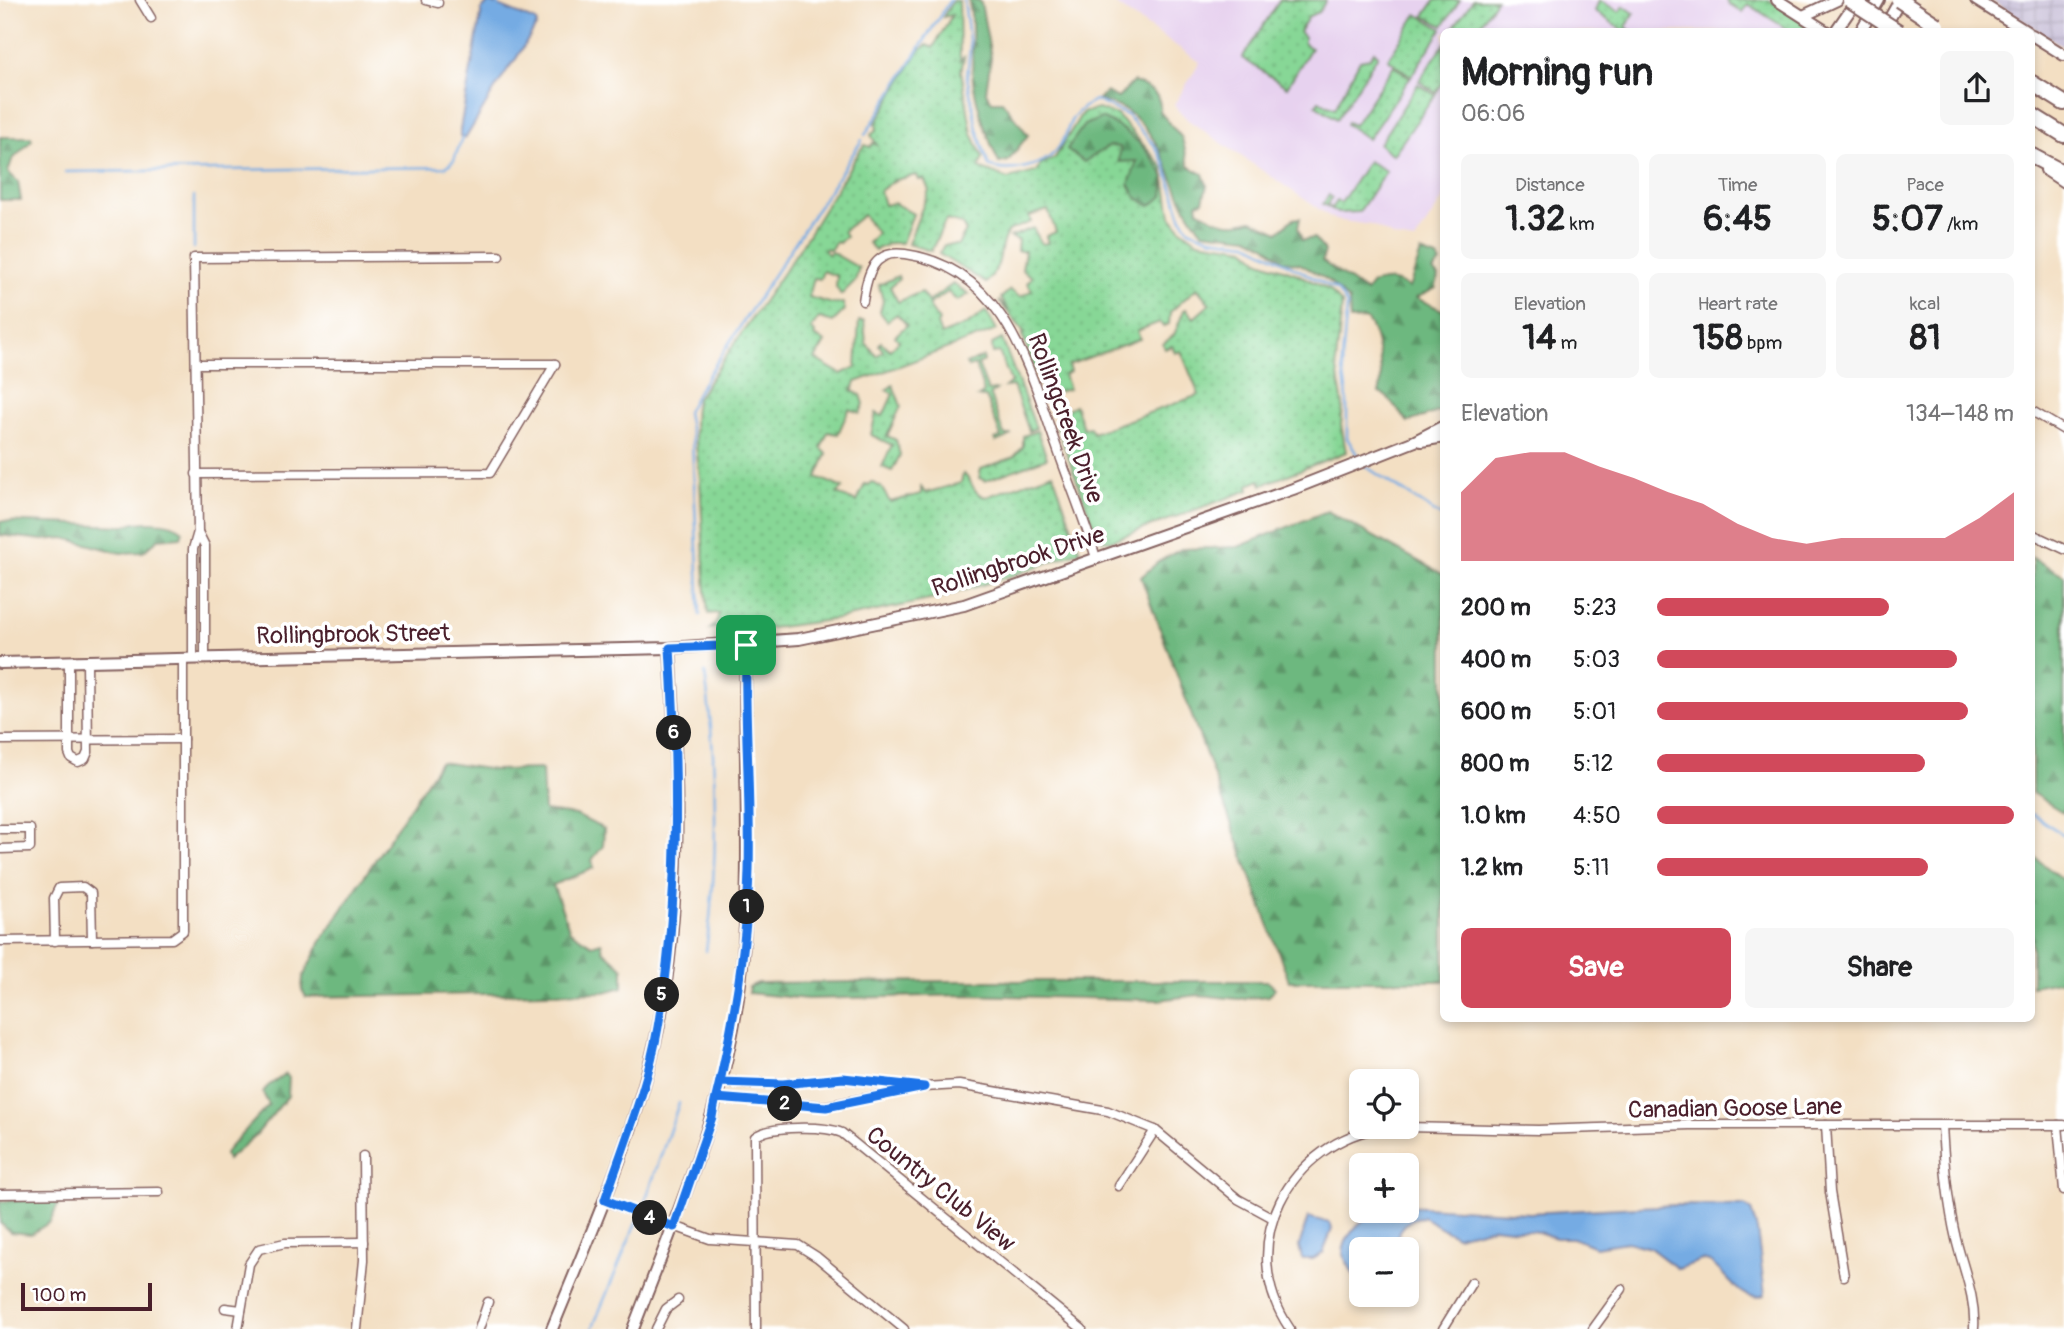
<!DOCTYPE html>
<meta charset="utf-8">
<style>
:root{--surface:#fff;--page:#f6f6f6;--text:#202124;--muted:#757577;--accent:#d1495b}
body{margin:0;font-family:Pangolin,sans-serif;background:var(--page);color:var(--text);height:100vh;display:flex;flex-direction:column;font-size:26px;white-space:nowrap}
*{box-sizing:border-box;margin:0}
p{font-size:23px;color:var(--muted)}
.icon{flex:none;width:38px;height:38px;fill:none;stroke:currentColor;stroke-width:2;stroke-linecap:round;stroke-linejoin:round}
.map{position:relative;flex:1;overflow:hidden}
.panel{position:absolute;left:1440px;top:28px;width:595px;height:994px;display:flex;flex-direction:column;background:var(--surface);border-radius:10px;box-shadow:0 4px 10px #0003}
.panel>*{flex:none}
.fabs{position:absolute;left:1349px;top:1069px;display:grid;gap:14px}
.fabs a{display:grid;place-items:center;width:70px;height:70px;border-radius:10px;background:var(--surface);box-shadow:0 4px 10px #0003;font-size:35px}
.scale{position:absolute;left:21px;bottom:18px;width:131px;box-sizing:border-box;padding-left:7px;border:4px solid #4a1f2b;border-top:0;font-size:19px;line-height:24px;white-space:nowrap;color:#4a1f2b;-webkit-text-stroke:5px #fff;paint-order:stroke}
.pin{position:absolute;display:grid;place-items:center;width:60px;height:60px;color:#fff;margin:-30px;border-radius:14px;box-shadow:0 4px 10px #0006}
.km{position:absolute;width:35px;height:35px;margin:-18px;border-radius:50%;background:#222;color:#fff;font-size:19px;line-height:35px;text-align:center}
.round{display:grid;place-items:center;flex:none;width:74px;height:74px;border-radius:10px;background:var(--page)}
.summary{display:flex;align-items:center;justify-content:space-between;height:119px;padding:0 21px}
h1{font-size:38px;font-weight:700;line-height:52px}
.stats{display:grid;grid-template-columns:repeat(3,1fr);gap:10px;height:119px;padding:7px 21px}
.stats div{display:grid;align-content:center;border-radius:10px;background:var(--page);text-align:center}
.stats b{font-size:35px;font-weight:700}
.stats small{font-size:19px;font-weight:400}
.stats p{font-size:19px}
.chart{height:196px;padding:14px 21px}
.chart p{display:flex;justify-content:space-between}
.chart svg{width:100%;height:126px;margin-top:7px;fill:var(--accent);opacity:.7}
.cta{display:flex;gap:14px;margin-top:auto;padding:14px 21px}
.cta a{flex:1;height:80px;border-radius:10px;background:var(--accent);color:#fff;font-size:28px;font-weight:700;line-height:80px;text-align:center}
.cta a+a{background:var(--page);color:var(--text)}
ul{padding:0 21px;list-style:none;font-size:23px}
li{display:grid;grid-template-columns:112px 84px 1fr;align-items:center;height:52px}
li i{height:18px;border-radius:9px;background:var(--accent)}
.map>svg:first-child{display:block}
.built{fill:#e7d2ef}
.industrial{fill:url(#industrial-grid)}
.grass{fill:url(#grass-dots);stroke:#687b60;stroke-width:2}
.forest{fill:url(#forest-firs);stroke:#5c6c55;stroke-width:2}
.water{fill:#74abe3;stroke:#5f6587;stroke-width:2}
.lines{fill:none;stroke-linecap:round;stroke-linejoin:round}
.stream{stroke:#74abe3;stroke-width:2.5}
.street-casing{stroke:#856260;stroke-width:11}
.secondary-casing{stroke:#856260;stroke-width:14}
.highway-casing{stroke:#856260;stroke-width:18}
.street{stroke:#fff;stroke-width:8}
.secondary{stroke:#fff;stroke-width:10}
.highway{stroke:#fff;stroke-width:14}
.highway-bridge-casing{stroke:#856260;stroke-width:18;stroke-linecap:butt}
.highway-bridge{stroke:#fff;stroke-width:14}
.route-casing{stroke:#fff;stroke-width:14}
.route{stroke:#1a73e8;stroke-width:9}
.labels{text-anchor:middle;stroke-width:7;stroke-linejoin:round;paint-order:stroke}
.street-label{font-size:24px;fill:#4a1f2b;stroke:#fff}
</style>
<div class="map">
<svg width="2064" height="1329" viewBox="0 0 2064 1329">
<defs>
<pattern id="industrial-grid" width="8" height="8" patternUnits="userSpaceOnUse" patternTransform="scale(1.75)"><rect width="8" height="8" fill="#c8bfd8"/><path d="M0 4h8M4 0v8" fill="none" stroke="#ada4ba"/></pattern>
<pattern id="grass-dots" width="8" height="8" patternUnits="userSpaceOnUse" patternTransform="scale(1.75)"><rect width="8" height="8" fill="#87d796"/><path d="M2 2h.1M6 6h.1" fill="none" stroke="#76b881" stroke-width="1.8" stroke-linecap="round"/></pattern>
<pattern id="forest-firs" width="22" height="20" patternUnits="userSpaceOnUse" patternTransform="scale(1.75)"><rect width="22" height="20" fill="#6db87f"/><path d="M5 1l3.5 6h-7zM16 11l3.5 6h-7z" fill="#5c9568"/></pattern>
</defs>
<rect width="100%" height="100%" fill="#fff"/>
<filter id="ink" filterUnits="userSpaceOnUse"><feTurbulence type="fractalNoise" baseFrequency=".0143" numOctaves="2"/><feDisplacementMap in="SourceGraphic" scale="14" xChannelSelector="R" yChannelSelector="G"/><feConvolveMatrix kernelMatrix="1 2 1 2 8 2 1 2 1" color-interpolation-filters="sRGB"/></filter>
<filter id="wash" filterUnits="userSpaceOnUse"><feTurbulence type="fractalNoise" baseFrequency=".00686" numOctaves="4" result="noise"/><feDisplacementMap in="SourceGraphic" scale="28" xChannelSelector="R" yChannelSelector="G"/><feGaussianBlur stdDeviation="1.57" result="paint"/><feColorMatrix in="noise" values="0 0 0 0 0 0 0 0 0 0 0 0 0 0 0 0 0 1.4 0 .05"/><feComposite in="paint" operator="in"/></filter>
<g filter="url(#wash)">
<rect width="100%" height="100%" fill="#f3dfc3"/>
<path class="built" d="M1109,0h660l49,31 -374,1v165l-29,44 -19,-3 -24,-13 -37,-5 -147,-100 -14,-15 26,-43z"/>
<path class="industrial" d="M1991,0h73v47z"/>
<g class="grass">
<path d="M953,0l6,1 1,59 4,-3 -3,14 11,63 11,23 -4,11 29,11 28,-7 5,-8 14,-6 27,-45 16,-4 19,6 46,52 8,49 11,14 16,11 47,7 15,13 35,12 35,17 12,14 -6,59 7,43 -2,19 5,27 -84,33 -2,-5 -12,5 1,5 -139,51 -8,-1 -5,-5 -41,-111v-8l19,-11 8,23 7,-1 3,6 106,-38 -18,-44 -6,2 -3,-7 -7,3 -2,-5 11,-9 10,-25 2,-1 8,9 16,-14 -13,-16 -27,24 -1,12 -6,2 -3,-4 -23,9 3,8 -72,26 2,7 -6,3 5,14 -20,5 -7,-6 -20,-53 3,-2 -26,-32 10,10 -8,-13 9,-8 10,7 12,-7 -5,-7 5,-6 -10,-7 3,-19h-8l1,-11 -8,-3 23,-9 9,16 6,-1 -2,-7 10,-4 -8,-22 -19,6 2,6 -23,9c-13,20 -1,29 -22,52l-47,-29 5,-9h14l8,-14 -4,-7 -16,-4 -15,31 -23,-7 21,-54 -5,-11 -5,1 -2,-5 -22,5 -15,11 4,14 10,-2 19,11 -11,29h-12l-15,7 -7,-7 9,-10 -14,-18 -20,16 3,5 -7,7 -3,-1 -6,8 -3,-2 -3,3 4,3 3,-2 28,16 -4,13 -14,14 -5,-8 1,-11 -14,-5 -3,8 -6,-1 -5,19 24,7 10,-1 2,7 -12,12 -14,-4 -8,11 4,4 -1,3 11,6 -10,17 26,15 15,-7 3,-46h5l2,22 11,13 6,-5 -4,-6 2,-3 9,8 9,-9 -4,-5 12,-11 -10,-11 -10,7 -7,-9 3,-11 -4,-16 19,-9 1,3 -9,8 8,15 23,-10 7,10 25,-18 16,10 -12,7 -9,-9 -20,13 11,16 -2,3 4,11 27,-11 18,-13 11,19 -141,52 -4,9 9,4 3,9 -4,9 -11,-4 -11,25 -10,-2 -7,16 6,6 -10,23 26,11 -6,6 20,8 8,-18 4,1 2,-3 10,5 9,15 31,-8v-7l4,6 36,-10 2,-9c10,5 8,20 23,23l67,-24 27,78 -63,23 -78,24 -101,21 -81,11 -3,-6 -44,5 6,-5 3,-11 -11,1c-5,-45 -5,-90 -8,-134 -2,-27 -9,-54 -4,-80l104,-152 61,-99 4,-4 5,2 3,-4 4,2 -6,-10 6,-6 -1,-6 43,-72 8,-6 6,3 19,-33 -9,2z"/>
<path d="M1280,0h46l-7,12 -10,4 -10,16 5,5v6l7,5 -24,39 -45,-29z"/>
<path d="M1435,0h25l-17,26 -19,-10z"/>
<path d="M1473,0h23l-20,31h-25z"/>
<path d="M1599,0l21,12 4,-6 10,7 -8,14 5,4h-7l-29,-20z"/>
<path d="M1727,0h42l49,31h-28l-42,-27 -6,8 -13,-7z"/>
<path d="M1417,14l25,15 -31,47 -23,-17z"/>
<path d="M1444,44v37l-8,12 -17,-12z"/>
<path d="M1374,51l4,4 -41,64 -21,-14 3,-4 16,7 25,-48 10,-2z"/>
<path d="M1394,65l16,13 -42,61 -22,-15 1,-2 7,3z"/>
<path d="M1418,84l17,11 -42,60 -14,-11z"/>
<path d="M1368,161l18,10 -27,41 -21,1 -15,-9 6,-9 3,3 -5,7 5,3 5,-7 4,2z"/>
<path d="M1002,339l34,89 -7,3 -16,-45 -8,1 6,-5 -12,-30 -6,1 -1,-9z"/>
<path d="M983,357l1,4 -6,3 10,27 8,-1 -6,5 14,40h8l-16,7 -1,-3 6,-2 -15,-40h-8l6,-5 -9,-27 -7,2 -2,-3z"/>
<path d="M893,385l8,21 -14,30 9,4 4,15 -8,16 -10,-4 10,-22 -21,-10 5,-22 7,3 10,-22 -7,-4z"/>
<path d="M1037,431l10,27 -62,23 -6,-3 2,-9 33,-12 9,-10v-11z"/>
</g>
<g class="forest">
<path d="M968,0h11l2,3 10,54 -5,35 6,9h10l26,34 -20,26 -9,2c-12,-27 -22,-54 -26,-83 -2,-21 2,-61 -5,-80z"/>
<path d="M1133,82c16,5 29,11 27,30l22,26 7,28 14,8 4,11 -4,16 -6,2 1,7c20,12 31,17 54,10l26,12 15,-13 7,-1 -2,10 4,12 12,-2 11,13 -3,10 44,31 5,-8c15,-5 25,-5 38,4l12,-36 16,6 3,5 -7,8 5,5 -2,12 -20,10 28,13v99l-36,12 -22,-26 -7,-3c5,-15 -1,-64 -14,-74l-15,1 -1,-19 -20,-20 -29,-17 -16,-3 -19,-16 -17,-8 -45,-5c-33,-35 -33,-90 -75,-120 -9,-7 -20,-8 -30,-13l8,-7 12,6z"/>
<path d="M1101,118c30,12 47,32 64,59l-2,19 -13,10 -14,-9 -7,-13 8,-23 -18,1 1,-15 -11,-1 -25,16 -17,-13 17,-24z"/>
<path d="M0,137h31l1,3 -20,20 -4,12 10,10 3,18h-21z"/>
<path d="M1327,511l117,64v406h-155l-148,-404 17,-15 23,-13 57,-2z"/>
<path d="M0,521l124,5c15,-5 46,-7 59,5l-2,6 -23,2 -15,13 -22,1 -57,-15 -21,2 -43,-5z"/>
<path d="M2032,558l32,17v238l-32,-20z"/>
<path d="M440,762l54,8 48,-1 2,42 32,4 28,14 -1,17 -11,14 2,8 -41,17 17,46 22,14 9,-3 2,8 20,18v19l-18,5 -299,5 -4,-7 1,-13 17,-34z"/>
<path d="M2032,855l32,26v99l-32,6z"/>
<path d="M947,981h320l8,7 -6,8 -31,3 -39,-4 -41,5 -191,-5 -160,4 -58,-6v-6l9,-4z"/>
<path d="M286,1074l3,4 -1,18 -32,39 -29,25 -2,-6 3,-5 41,-44 -6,-12 5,-7z"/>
<path d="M55,1200l4,3 -9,19 -19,12 -21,-2 -10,-9v-22z"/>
</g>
<g class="water">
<path d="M489,2l47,19 1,4 -23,37c-7,4 -41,65 -49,77l-5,-3v-7l22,-120z"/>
<path d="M1676,1205l68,1 7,4 6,20 8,65c-26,10 -38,-23 -56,-33l-7,-2 -24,9 -28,-21 -23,-6 -32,5 -22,-9h-17l-18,-6 -45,-5 -37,9 -33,-19c-19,0 -25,18 -33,32l-28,1 -1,38 -18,-33c0,-18 18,-37 35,-43 8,-3 20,-1 29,-1v-5l122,7z"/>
<path d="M1308,1217l22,6 2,6 -9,24 -10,6h-11l-3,-13z"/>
</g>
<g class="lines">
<g class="stream">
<path d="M964,0l6,47 -3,30 10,52 12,37c19,8 53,1 67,-15 19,-23 4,-31 39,-51l32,15 27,30 11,19 16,53 8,13 21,8 38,5 89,47 10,15 -5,56 5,37v40l12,20"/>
<path d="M498,6l1,-6"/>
<path d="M865,135l85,-135"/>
<path d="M65,172l381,-5 8,-7 8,-22"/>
<path d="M194,196v52"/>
<path d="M1362,464l82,54"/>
<path d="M700,615l-8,-176 -5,-27 11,-21 164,-251"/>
<path d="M705,673c12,90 14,187 1,278"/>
<path d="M2032,814l32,21"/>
<path d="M592,1329l54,-130 33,-96"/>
</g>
</g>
</g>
<g filter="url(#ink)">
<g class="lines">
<g class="street-casing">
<g id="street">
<path d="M140,0l11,18"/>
<path d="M426,0l12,3"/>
<path d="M863,301c4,-26 10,-52 42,-47 100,14 124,115 152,194 13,37 28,73 39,110"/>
<path d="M197,364h358"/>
<path d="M2032,411l32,19"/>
<path d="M196,474l294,-1 65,-109"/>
<path d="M198,532l7,14v113"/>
<path d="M2032,534l32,15"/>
<path d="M193,659v-110l5,-17 -4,-274 305,-2"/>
<path d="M69,662v91l2,5 7,4 7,-3 3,-7 -1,-91"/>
<path d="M0,740l183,-1"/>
<path d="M0,829h30v19l-30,1"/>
<path d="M0,941l172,-2 11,-8v-272"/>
<path d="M55,941l-1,-43 5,-10 24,-1 8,6 1,47"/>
<path d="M720,1082l63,2 60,-6 75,9"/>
<path d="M716,1098l110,8 98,-19 35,-2 149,26 47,19 83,69 35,19"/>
<path d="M1826,1125l4,67 14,84"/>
<path d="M1942,1125c2,39 5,76 14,114 7,30 20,58 18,89"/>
<path d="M2058,1125l6,65"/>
<path d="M1407,1127l131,3 151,-5h375"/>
<path d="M1119,1186l36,-56"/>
<path d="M0,1194l159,-2"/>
<path d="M605,1201l105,38 88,6 19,12 87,72"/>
<path d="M225,1308l16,2"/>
<path d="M238,1329l11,-65 10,-15 26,-6 79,-1"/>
<path d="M357,1329l7,-69 -1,-104"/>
<path d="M479,1329l9,-27"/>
<path d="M656,1329l10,-20 12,-9"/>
<path d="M756,1329l-1,-192c14,-12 70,-11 87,-4l240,196"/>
<path d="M1290,1329c-57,-84 -1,-188 95,-202"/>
<path d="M1443,1329l29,-47"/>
<path d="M1593,1329l29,-40"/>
</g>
</g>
<g class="secondary-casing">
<g id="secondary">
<path d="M1777,0l50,32"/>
<path d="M1976,0l51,32"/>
<path d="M1803,16l34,-16"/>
<path d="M1835,32l22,-32"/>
<path d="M1860,32l19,-32"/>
<path d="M1882,32l18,-32"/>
<path d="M2032,35l32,20"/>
<path d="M2046,170l18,12"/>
<path d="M1421,441l23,-4"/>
<path d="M0,663l670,-15 129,-9 165,-34 329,-116 122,-48 29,-15"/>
<path d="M552,1329c40,-98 84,-196 106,-300 25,-125 20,-255 12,-381"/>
<path d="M633,1329c40,-104 85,-207 103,-318 20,-122 6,-244 10,-366"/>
</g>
</g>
<g class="highway-casing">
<g id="highway">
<path d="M2032,83l32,20"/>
<path d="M2032,115l32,20"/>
<path d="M2032,156l32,17"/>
</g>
</g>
<use href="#street" class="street"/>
<use href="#secondary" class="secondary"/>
<use href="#highway" class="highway"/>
<g class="highway-bridge-casing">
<g id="highway-bridge">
<path d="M1850,0l49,32"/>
<path d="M1899,0l38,25"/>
</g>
</g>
<use href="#highway-bridge" class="highway-bridge"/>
</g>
</g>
<g class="lines" filter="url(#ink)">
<g class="route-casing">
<path id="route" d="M746,645c-2,75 5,150 3,225 -2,78 -15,153 -33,228l110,9 98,-20 -81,-9 -60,6 -63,-2c-3,11 -6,23 -8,35l-38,110 -69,-27c19,-56 43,-114 53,-173 22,-126 20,-252 12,-379l76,-3"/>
</g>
<use href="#route" class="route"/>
</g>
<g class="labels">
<g class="street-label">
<text transform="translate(1066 418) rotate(70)" y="8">Rollingcreek Drive</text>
<text transform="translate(1018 561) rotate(-18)" y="8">Rollingbrook Drive</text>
<text transform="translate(353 634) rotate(-1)" y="8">Rollingbrook Street</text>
<text transform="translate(1735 1108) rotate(-1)" y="8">Canadian Goose Lane</text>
<text transform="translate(941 1189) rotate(39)" y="8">Country Club View</text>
</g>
</g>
</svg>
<div class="fabs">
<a><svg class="icon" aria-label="locate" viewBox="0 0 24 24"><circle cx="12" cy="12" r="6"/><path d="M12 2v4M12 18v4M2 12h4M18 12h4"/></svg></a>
<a>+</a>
<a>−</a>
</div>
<div class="scale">100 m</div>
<div class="pin" style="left:746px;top:645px;background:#1e9e55"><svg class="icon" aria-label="arrive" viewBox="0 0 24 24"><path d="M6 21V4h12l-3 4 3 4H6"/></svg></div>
<b class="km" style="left:747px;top:907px">1</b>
<b class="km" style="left:785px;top:1104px">2</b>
<b class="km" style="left:650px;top:1218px">4</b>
<b class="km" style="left:662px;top:995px">5</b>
<b class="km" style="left:674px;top:733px">6</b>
<section class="panel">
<div class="summary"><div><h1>Morning run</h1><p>06:06</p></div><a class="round"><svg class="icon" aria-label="share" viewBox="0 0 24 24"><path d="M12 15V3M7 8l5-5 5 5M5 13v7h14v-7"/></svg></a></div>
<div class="stats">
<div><p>Distance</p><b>1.32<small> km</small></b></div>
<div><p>Time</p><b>6:45</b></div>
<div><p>Pace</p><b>5:07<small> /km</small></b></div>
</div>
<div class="stats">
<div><p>Elevation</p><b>14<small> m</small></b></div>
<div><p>Heart rate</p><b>158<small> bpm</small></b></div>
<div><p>kcal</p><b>81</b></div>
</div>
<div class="chart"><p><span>Elevation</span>134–148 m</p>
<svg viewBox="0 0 160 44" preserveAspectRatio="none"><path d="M0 44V20L10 8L20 6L30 6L40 11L50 15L60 20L70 24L80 31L90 36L100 38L110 36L120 36L130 36L140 36L150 29L160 20V44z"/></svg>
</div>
<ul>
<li><b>200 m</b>5:23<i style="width:65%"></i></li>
<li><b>400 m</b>5:03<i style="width:84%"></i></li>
<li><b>600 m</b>5:01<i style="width:87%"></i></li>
<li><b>800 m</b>5:12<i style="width:75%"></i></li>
<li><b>1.0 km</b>4:50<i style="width:100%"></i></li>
<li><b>1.2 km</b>5:11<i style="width:76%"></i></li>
</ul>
<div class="cta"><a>Save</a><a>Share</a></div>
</section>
</div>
